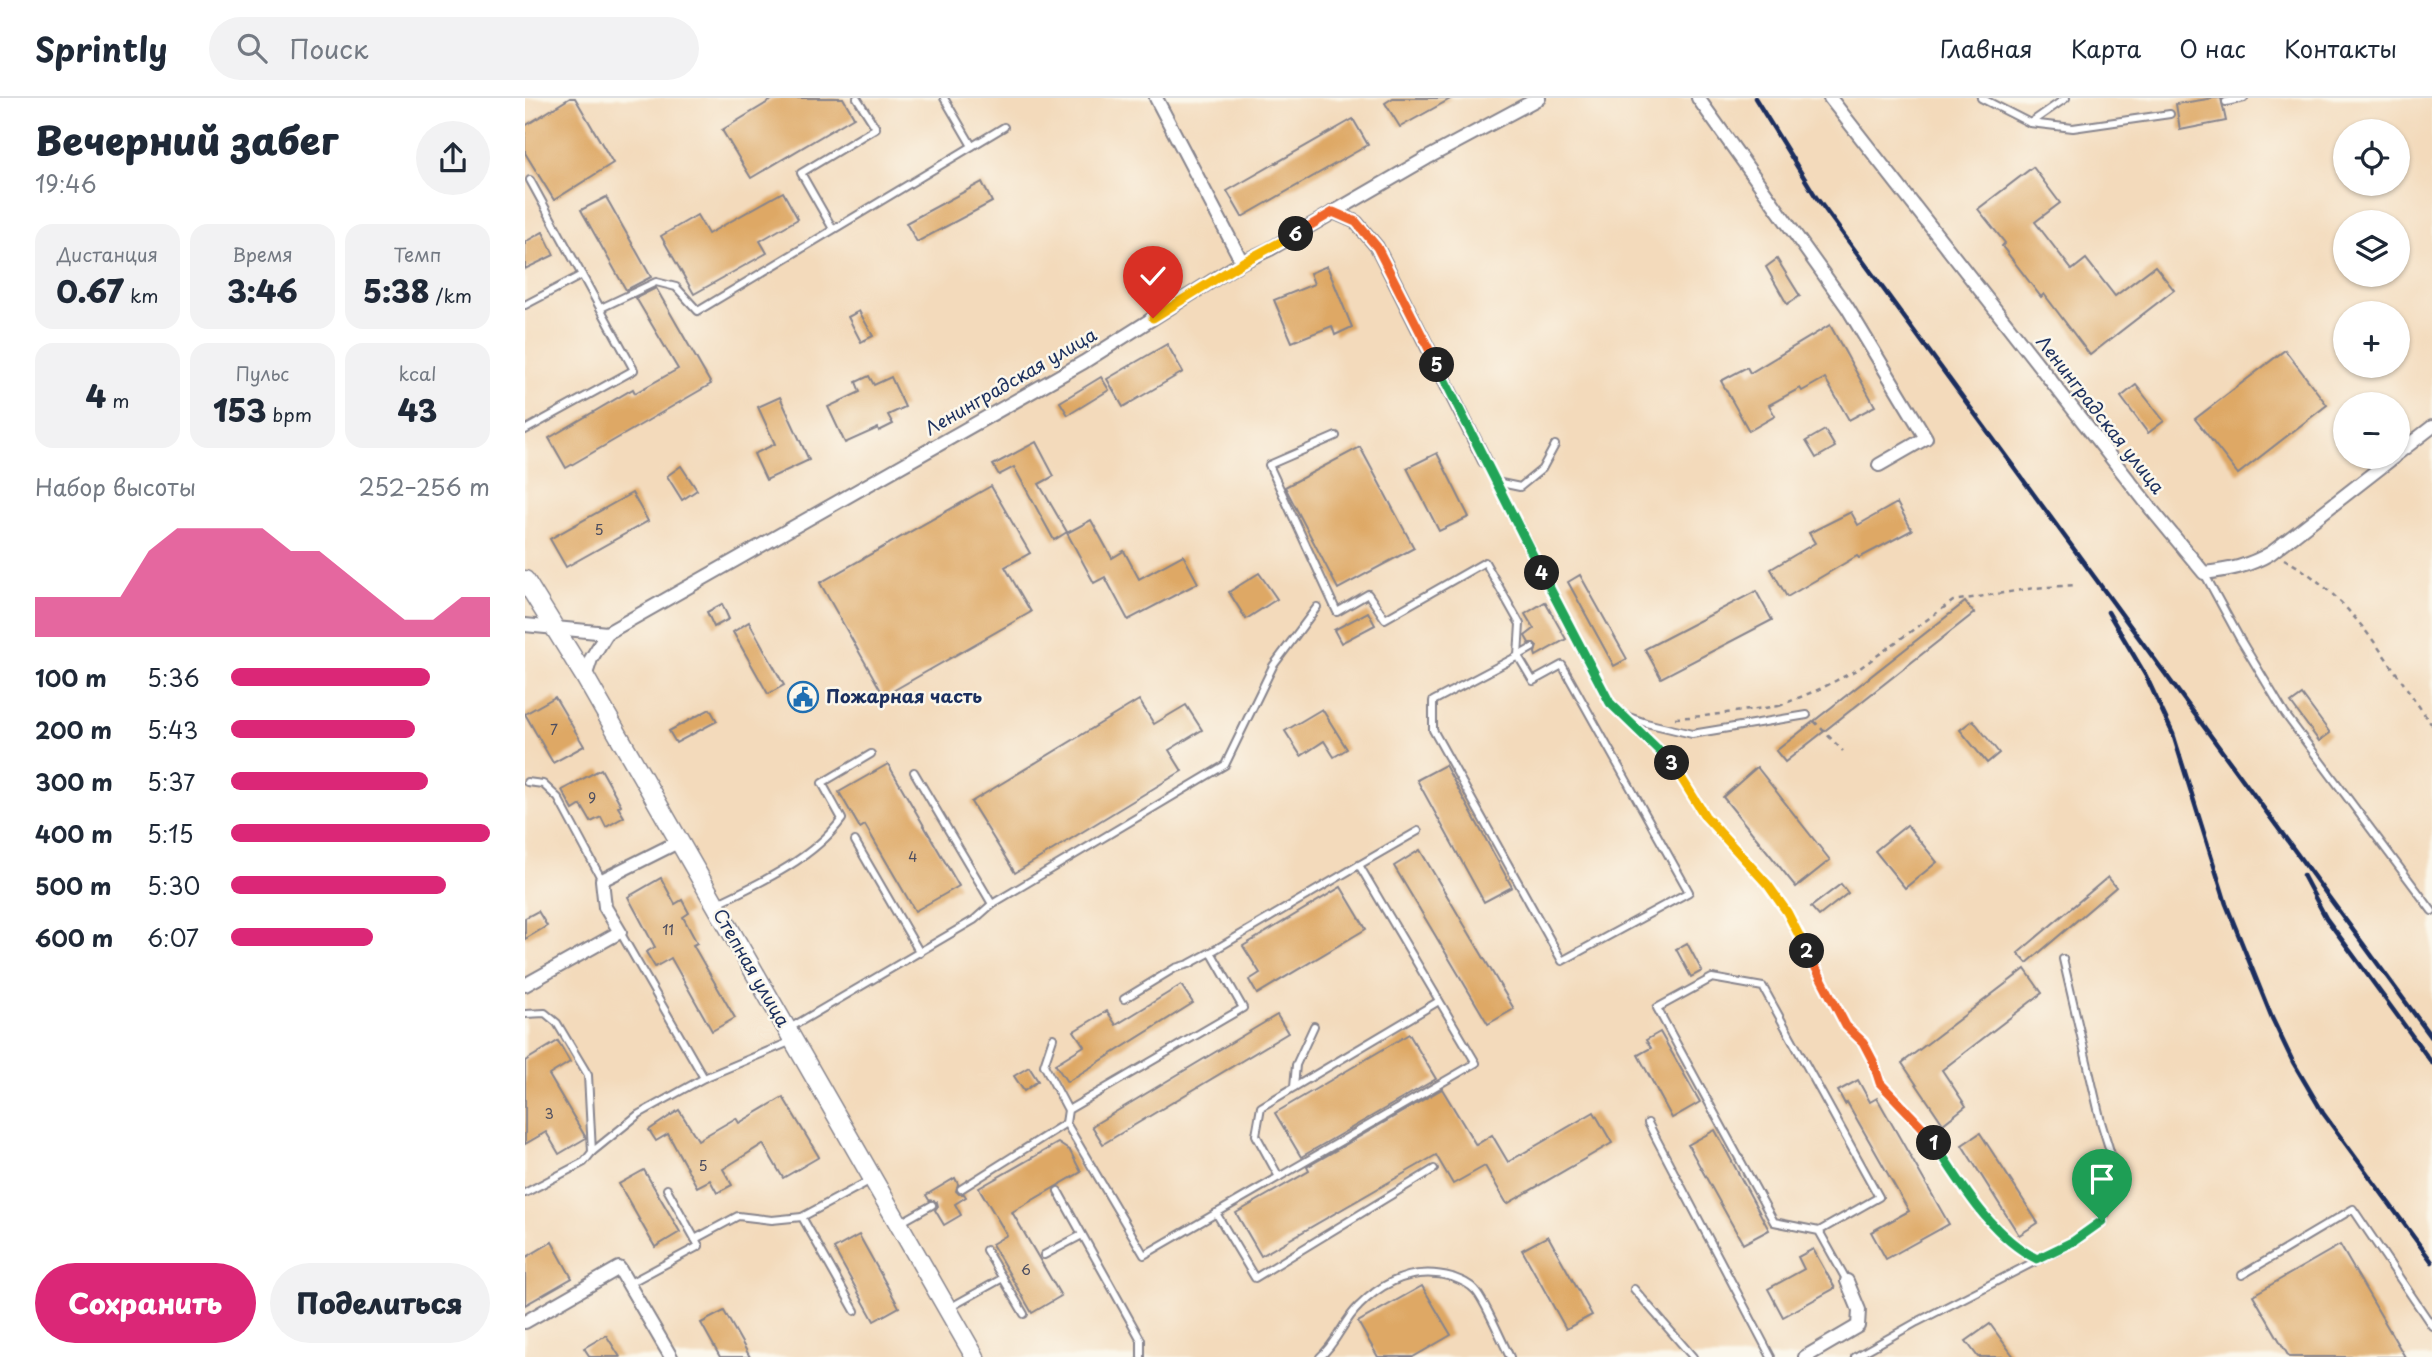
<!DOCTYPE html>
<html lang="ru">
<meta charset="utf-8">
<style>
:root{--surface:#fff;--page:#f2f2f3;--text:#1f2937;--muted:#747a83;--line:#e0e1e3;--accent:#db2777}
body{margin:0;font-family:"Playpen Sans",sans-serif;background:var(--page);color:var(--text);height:100vh;display:flex;flex-direction:column;font-size:26px;white-space:nowrap}
*{box-sizing:border-box;margin:0}
p{font-size:23px;color:var(--muted)}
.icon{flex:none;width:38px;height:38px;fill:none;stroke:currentColor;stroke-width:2;stroke-linecap:round;stroke-linejoin:round}
.map{position:relative;flex:1;overflow:hidden}
.side{display:flex;flex-direction:column;background:var(--surface);width:525px}
.side>*{flex:none}
.tools{position:absolute;left:1808px;top:21px;display:grid;gap:14px}
.tools a{display:grid;place-items:center;width:77px;height:77px;border-radius:50%;background:var(--surface);box-shadow:0 2px 5px #0004;font-size:35px}
.pin{position:absolute;display:grid;place-items:center;width:60px;height:60px;color:#fff;margin:-72px -30px;border-radius:50% 50% 50% 0;rotate:-45deg;box-shadow:0 0 7px #0007}
.pin .icon{rotate:45deg}
.km{position:absolute;width:35px;height:35px;margin:-18px;border-radius:50%;background:#222;color:#fff;font-size:19px;line-height:35px;text-align:center}
.round{display:grid;place-items:center;flex:none;width:74px;height:74px;border-radius:37px;background:var(--page)}
.summary{display:flex;align-items:center;justify-content:space-between;height:119px;padding:0 35px}
h1{font-size:38px;font-weight:800;line-height:52px}
.metrics{display:grid;grid-template-columns:repeat(3,1fr);gap:10px;height:119px;padding:7px 35px}
.metrics div{display:grid;align-content:center;border-radius:18px;background:var(--page);text-align:center}
.metrics b{font-size:30px;font-weight:800}
.metrics small{font-size:19px;font-weight:400}
.metrics p{font-size:19px}
.chart{height:196px;padding:14px 35px}
.chart p{display:flex;justify-content:space-between}
.chart svg{width:100%;height:126px;margin-top:7px;fill:var(--accent);opacity:.7}
.button{display:flex;gap:14px;margin-top:auto;padding:14px 35px}
.button a{flex:1;height:80px;border-radius:42px;background:var(--accent);color:#fff;font-size:28px;font-weight:800;line-height:80px;text-align:center}
.button a+a{background:var(--page);color:var(--text)}
ul{padding:0 35px;list-style:none;font-size:23px}
li{display:grid;grid-template-columns:112px 84px 1fr;align-items:center;height:52px}
li i{height:18px;border-radius:9px;background:var(--accent)}
header{display:flex;align-items:center;gap:42px;box-sizing:border-box;height:98px;padding:0 35px;background:var(--surface);border-bottom:2px solid var(--line)}
header strong{font-size:33px}
nav{display:flex;gap:38px;margin-inline-start:auto;font-size:24px}
.search{width:490px;height:63px;background:var(--page);display:flex;align-items:center;gap:18px;box-sizing:border-box;padding:0 24px;border-radius:38px;color:var(--muted);font-size:26px}
main{display:flex;flex:1;min-height:0}
.map>svg:first-child{display:block}
.building{fill:#dea865}
.lines{fill:none;stroke-linecap:round;stroke-linejoin:round}
.lane-casing{stroke:#87848c;stroke-width:10}
.street-casing{stroke:#87848c;stroke-width:16}
.secondary-casing{stroke:#87848c;stroke-width:21}
.path{stroke:#87848c;stroke-width:2.5;stroke-dasharray:5 5;stroke-linecap:butt}
.lane{stroke:#fff;stroke-width:6}
.street{stroke:#fff;stroke-width:12}
.secondary{stroke:#fff;stroke-width:18}
.rail{stroke:#1b2f5e;stroke-width:4.5}
.split-1-casing{stroke:#fff;stroke-width:14}
.split-2-casing{stroke:#fff;stroke-width:14}
.split-3-casing{stroke:#fff;stroke-width:14}
.split-4-casing{stroke:#fff;stroke-width:14}
.split-5-casing{stroke:#fff;stroke-width:14}
.split-6-casing{stroke:#fff;stroke-width:14}
.split-7-casing{stroke:#fff;stroke-width:14}
.split-1{stroke:#22a559;stroke-width:9}
.split-2{stroke:#f0652b;stroke-width:9}
.split-3{stroke:#f5b400;stroke-width:9}
.split-4{stroke:#22a559;stroke-width:9}
.split-5{stroke:#22a559;stroke-width:9}
.split-6{stroke:#f0652b;stroke-width:9}
.split-7{stroke:#f5b400;stroke-width:9}
.labels{text-anchor:middle;stroke-width:5;stroke-linejoin:round;paint-order:stroke}
.number-label{font-size:14px;fill:#4c4d60}
.street-label{font-size:18px;fill:#1b2f5e;stroke:#fbf7ec}
.poi-label{font-size:18px;font-weight:bold;fill:#1b2f5e;stroke:#fbf7ec;text-anchor:start}
</style>
<header>
<strong>Sprintly</strong>
<div class="search"><svg class="icon" aria-label="search" viewBox="0 0 24 24"><circle cx="10" cy="10" r="6"/><path d="M15 15l6 6"/></svg>Поиск</div>
<nav><a>Главная</a><a>Карта</a><a>О нас</a><a>Контакты</a></nav>
</header>
<main>
<section class="side">
<div class="summary"><div><h1>Вечерний забег</h1><p>19:46</p></div><a class="round"><svg class="icon" aria-label="share" viewBox="0 0 24 24"><path d="M12 15V3M7 8l5-5 5 5M5 13v7h14v-7"/></svg></a></div>
<div class="metrics">
<div><p>Дистанция</p><b>0.67<small> km</small></b></div>
<div><p>Время</p><b>3:46</b></div>
<div><p>Темп</p><b>5:38<small> /km</small></b></div>
</div>
<div class="metrics">
<div><b>4<small> m</small></b></div>
<div><p>Пульс</p><b>153<small> bpm</small></b></div>
<div><p>kcal</p><b>43</b></div>
</div>
<div class="chart"><p><span>Набор высоты</span>252–256 m</p>
<svg viewBox="0 0 160 44" preserveAspectRatio="none"><path d="M0 44V30L10 30L20 30L30 30L40 14L50 6L60 6L70 6L80 6L90 14L100 14L110 22L120 30L130 38L140 38L150 30L160 30V44z"/></svg>
</div>
<ul>
<li><b>100 m</b>5:36<i style="width:77%"></i></li>
<li><b>200 m</b>5:43<i style="width:71%"></i></li>
<li><b>300 m</b>5:37<i style="width:76%"></i></li>
<li><b>400 m</b>5:15<i style="width:100%"></i></li>
<li><b>500 m</b>5:30<i style="width:83%"></i></li>
<li><b>600 m</b>6:07<i style="width:55%"></i></li>
</ul>
<div class="button"><a>Сохранить</a><a>Поделиться</a></div>
</section>
<div class="map">
<svg width="1907" height="1259" viewBox="0 0 1907 1259">
<rect width="100%" height="100%" fill="#fbf7ec"/>
<filter id="ink" filterUnits="userSpaceOnUse"><feTurbulence type="fractalNoise" baseFrequency=".0143" numOctaves="2"/><feDisplacementMap in="SourceGraphic" scale="14" xChannelSelector="R" yChannelSelector="G"/><feConvolveMatrix kernelMatrix="1 2 1 2 8 2 1 2 1" color-interpolation-filters="sRGB"/></filter>
<filter id="wash" filterUnits="userSpaceOnUse"><feTurbulence type="fractalNoise" baseFrequency=".00686" numOctaves="4" result="noise"/><feDisplacementMap in="SourceGraphic" scale="28" xChannelSelector="R" yChannelSelector="G"/><feGaussianBlur stdDeviation="1.57" result="paint"/><feColorMatrix in="noise" values="0 0 0 0 0 0 0 0 0 0 0 0 0 0 0 0 0 1.4 0 .05"/><feComposite in="paint" operator="in"/></filter>
<g filter="url(#wash)">
<rect width="100%" height="100%" fill="#f3dabb"/>
<g id="blocks">
<g class="building">
<path d="M45,0h5l38,65 -59,37 -29,-47v-27z"/>
<path d="M250,0h68l11,19 -103,61 -29,-48z"/>
<path d="M868,0h59l-52,29 -15,-24z"/>
<path d="M1689,0h7l5,23 -46,9 -4,-26z"/>
<path d="M828,21l15,26 -126,72 -15,-26z"/>
<path d="M1508,69l27,36 -25,19 37,48 14,-11 29,37 40,-30 19,24 -84,65 -46,-61 -3,3 -39,-51 3,-3 -27,-34z"/>
<path d="M457,84l10,20 -75,40 -11,-19z"/>
<path d="M258,94l15,27 -38,22 7,12 -73,41 -33,-58 36,-21 11,19z"/>
<path d="M81,99l45,80 -25,13 -45,-80z"/>
<path d="M18,134l11,23 -29,14v-27z"/>
<path d="M1252,161l23,37 -13,8 -21,-37z"/>
<path d="M802,168l25,61 -17,8 -3,-9 -40,16 -18,-42 40,-16 -4,-11z"/>
<path d="M131,190l55,96 -145,84 -17,-30 84,-49 2,4 43,-24 -42,-71z"/>
<path d="M334,213l14,25 -12,6 -13,-25z"/>
<path d="M1305,227l45,81 -26,14 -24,-42 -23,13 -2,-3 -31,17 6,11 -26,15 -28,-50 26,-14 3,6z"/>
<path d="M642,246l16,28 -60,35 -16,-28z"/>
<path d="M1760,252l42,55 -89,69 -43,-55z"/>
<path d="M344,278l5,9 17,-8 14,30 -17,8 5,9 -14,7 -1,-3 -33,15 -17,-36 32,-15 -4,-10z"/>
<path d="M576,279l8,13 -41,25 -8,-13z"/>
<path d="M1611,287l28,36 -16,12 -27,-36z"/>
<path d="M255,299l29,63 -43,20 -12,-26 21,-10 -17,-37z"/>
<path d="M1300,332l10,17 -19,11 -10,-17z"/>
<path d="M511,344l18,34 -15,8 28,48 -13,8 -40,-73 -15,8 -6,-10z"/>
<path d="M835,349l54,101 -76,41 -53,-102z"/>
<path d="M912,355l32,64 -30,14 -32,-63z"/>
<path d="M156,368l16,24 -15,10 -15,-24z"/>
<path d="M466,388l39,67 -25,14 26,45 -147,84 -64,-113z"/>
<path d="M107,395l16,28 -82,46 -16,-28z"/>
<path d="M1372,405l15,27 -53,28 -2,-2 -70,41 -16,-28 44,-26 -6,-10 42,-21 7,13z"/>
<path d="M566,422l21,38 12,-7 15,28 44,-24 15,28 -70,37 -23,-43 -11,6 -27,-50z"/>
<path d="M734,475l18,26 -31,20 -17,-27z"/>
<path d="M1055,477l47,84 -13,7 -46,-84z"/>
<path d="M1231,493l16,29 -111,58 -16,-29z"/>
<path d="M1020,504l21,37 -30,17 -1,-3 2,-7 -3,-3h-5l-4,-7 9,-7 -9,-15z"/>
<path d="M1440,504l9,11 -189,149 -9,-11z"/>
<path d="M197,506l7,15 -15,8 -7,-15z"/>
<path d="M843,514l7,13 -34,18 -7,-13z"/>
<path d="M224,524l35,63 -16,9 -35,-62z"/>
<path d="M1777,597l28,38 -11,8 -28,-38z"/>
<path d="M30,599l29,49 -31,17 -28,-49z"/>
<path d="M614,602l15,24 32,-19 16,25 -33,20 13,21 -167,102 -44,-71z"/>
<path d="M185,611l7,12 -41,22 -7,-12z"/>
<path d="M797,611l25,40 -13,8 -10,-16 -23,15 -16,-25z"/>
<path d="M1448,622l26,33 -12,10 -27,-33z"/>
<path d="M363,666l71,122 -44,25 -50,-86 -5,3 -21,-36z"/>
<path d="M920,667l67,122 -28,15 -67,-122z"/>
<path d="M1232,669l73,93 -34,27 -73,-90z"/>
<path d="M76,671l20,36 -3,2 6,10 -18,10 -5,-10 -10,5 -10,-17 -8,5 -11,-20z"/>
<path d="M1382,727l30,37 -32,26 -30,-37z"/>
<path d="M895,752l94,159 -26,15 -94,-158z"/>
<path d="M1583,779l8,10 -89,76 -9,-10z"/>
<path d="M136,780l14,26 7,-4 7,13 -6,4 14,26 -4,2 42,73 -23,13 -41,-73 -16,9 -9,-15 9,-5 -27,-50z"/>
<path d="M1316,786l7,9 -29,23 -8,-9z"/>
<path d="M816,789l25,42 -109,65 -8,-14 11,-7 -17,-27z"/>
<path d="M13,813l9,15 -22,13v-21z"/>
<path d="M1162,845l15,28 -11,6 -15,-28z"/>
<path d="M1500,871l17,24 -100,77 24,36 -23,18 -41,-61z"/>
<path d="M656,887l12,18 -126,79 -12,-18 29,-18 -10,-15 33,-20 9,14z"/>
<path d="M752,917l11,18 -185,111 -11,-18z"/>
<path d="M1135,934l40,70 -28,16 -34,-63 13,-7 -5,-8z"/>
<path d="M884,936l27,45 -135,78 -26,-44z"/>
<path d="M33,943l12,21 -21,13 37,63 -27,16 -13,-22 -21,12v-83z"/>
<path d="M504,969l9,14 -14,10 -10,-15z"/>
<path d="M1333,982l12,22 7,-4 72,126 -63,35 -15,-27 38,-21 -62,-109 -2,2 -7,-13z"/>
<path d="M917,991l34,56 16,-10 16,27 86,-50 18,31 -105,61 -22,-38 -32,18 -17,-29 -175,101 -25,-43 73,-42 -2,-4z"/>
<path d="M258,999l36,60 -36,21 -20,-34 -40,25 9,16 -15,8 -7,-13 -13,7 -29,-53 -12,7 -7,-11 30,-20 19,30 38,-22 3,5z"/>
<path d="M1190,1032l54,100 -26,14 -55,-99z"/>
<path d="M1455,1035l58,90 -19,12 -57,-90z"/>
<path d="M533,1045l12,8 11,21 -69,40 49,84 -29,17 -40,-69 15,-9 -28,-47z"/>
<path d="M119,1072l36,62 -25,15 -36,-63z"/>
<path d="M430,1080l3,6 -2,7 3,3h5l2,3 -11,7 6,11 -17,10 -9,-15 3,-4 -1,-4 -8,-2 -3,-5z"/>
<path d="M334,1137l40,72 -25,14 -40,-72z"/>
<path d="M1023,1138l44,79 -26,14 -44,-79z"/>
<path d="M27,1144l20,36 -47,27v-47z"/>
<path d="M1815,1147l65,112h-116l-36,-62z"/>
<path d="M1288,1151l22,39 -52,29 -15,-28 36,-20 -6,-12z"/>
<path d="M897,1188l29,49 -38,22h-35l-20,-35z"/>
<path d="M199,1213l26,46h-30l-19,-34z"/>
<path d="M1465,1226l24,33h-36l-12,-16z"/>
<path d="M81,1237l14,22h-30l-6,-9z"/>
</g>
</g>
</g>
<g filter="url(#ink)">
<use href="#blocks" fill-opacity="0" stroke="#87848c" stroke-width="2"/>
<g class="lines">
<g class="lane-casing">
<g id="lane">
<path d="M419,0l28,48"/>
<path d="M1456,0l49,25 36,-25"/>
<path d="M1701,4l18,-4"/>
<path d="M1505,25l43,5 97,-14"/>
<path d="M308,131l-32,-56 75,-45 -19,-30"/>
<path d="M0,207l57,-30"/>
<path d="M76,210l55,-26 20,5 22,24 306,-184"/>
<path d="M0,332l109,-60 -104,-190"/>
<path d="M811,338l-67,29 68,147 31,-18 17,25 100,-57 35,62 -2,32 15,25 29,-16 127,227 -127,69 -129,-231v-29l85,-45 14,-8"/>
<path d="M960,363l113,221 12,21 13,12 23,8 46,11 115,-19"/>
<path d="M971,384l24,5 22,-18 13,-24"/>
<path d="M1679,475l36,66 45,75 147,197"/>
<path d="M389,674l78,132"/>
<path d="M2,684l16,2 15,14 44,82"/>
<path d="M330,743l65,112"/>
<path d="M834,767l59,-34"/>
<path d="M191,806c44,-21 97,-45 126,-85l-20,-36 49,-29"/>
<path d="M95,834l84,146"/>
<path d="M599,901l51,-31 14,-4 22,-12"/>
<path d="M0,916l20,-1 12,10 31,52 4,77 47,-38 65,-36 88,-37"/>
<path d="M263,931l186,-109 18,-16 233,-139 48,-99 44,-59"/>
<path d="M528,940l-9,27 24,45"/>
<path d="M769,989l2,-22 18,-39"/>
<path d="M1123,1025l123,234"/>
<path d="M754,1079l-23,-42 5,-28 178,-106"/>
<path d="M436,1091l105,-66 2,-13 175,-102 -32,-56 148,-87 117,198 -332,192 -78,-132"/>
<path d="M533,1093l83,149v17"/>
<path d="M0,1095l59,-31 8,-10"/>
<path d="M691,1115l39,65 179,-109"/>
<path d="M375,1125l32,-18"/>
<path d="M1294,1133l60,-34 -116,-210 -51,-9 -55,30 117,214 45,9 28,50"/>
<path d="M170,1141l43,-23 34,4 30,-3"/>
<path d="M461,1152l38,64"/>
<path d="M519,1157l38,-20"/>
<path d="M1717,1177l111,-66 79,117"/>
<path d="M103,1186l71,-38 -32,-57"/>
<path d="M1109,1191l59,68"/>
<path d="M424,1210l54,-30"/>
<path d="M330,1213l-53,-94 69,-37"/>
<path d="M795,1259c17,-14 23,-36 39,-51 26,-26 57,-39 93,-29 8,3 17,6 23,13 10,10 27,52 35,67"/>
<path d="M1330,1259l62,-35 158,-81 27,-20 12,-23 3,-24 -16,-52 -38,-163"/>
</g>
</g>
<g class="street-casing">
<g id="street">
<path d="M631,0l86,164"/>
<path d="M1173,0l149,209 79,131 -47,27"/>
<path d="M1305,0l322,412 52,63c26,-3 45,-7 67,-20l123,-96"/>
<path d="M808,114l23,10 21,25 108,214"/>
<path d="M1872,356l35,-27"/>
<path d="M0,527l82,8 477,-271 158,-100 28,-13 157,-91 112,-60"/>
<path d="M60,579l6,-18 16,-26"/>
<path d="M0,887l95,-53 -15,-25 -3,-27 76,-38"/>
<path d="M0,1224l94,-54 52,89"/>
<path d="M1280,1259l53,-31 1,-16 -12,-29"/>
</g>
</g>
<g class="secondary-casing">
<path id="secondary" d="M0,482l60,97 390,680"/>
</g>
<g class="path">
<path d="M1759,461c66,34 106,107 148,166"/>
<path d="M1254,608l43,-18 38,-20 93,-67 81,-13 41,-3"/>
<path d="M1150,620l29,-2 75,-10"/>
<path d="M1289,623l29,30"/>
<path d="M1118,636l32,32 12,23 18,27 63,69 19,27 59,114 17,16 10,19 7,22 45,47 50,73 43,46 7,4"/>
</g>
<use href="#lane" class="lane"/>
<use href="#street" class="street"/>
<use href="#secondary" class="secondary"/>
<g class="rail">
<path d="M1230,0l61,99 616,841"/>
<path d="M1583,514l38,64 27,58 53,170 46,114 21,44 30,51 109,149"/>
<path d="M1778,777l23,43 106,145"/>
</g>
</g>
</g>
<g class="lines" filter="url(#ink)">
<g class="split-1-casing">
<path id="split-1" d="M1409,1045c28,42 56,92 103,116l37,-18 28,-20"/>
</g>
<g class="split-2-casing">
<path id="split-2" d="M1282,853l39,75 17,16 10,19 7,22 45,47 9,13"/>
</g>
<g class="split-3-casing">
<path id="split-3" d="M1147,665l33,53 63,69 19,27 20,39"/>
</g>
<g class="split-4-casing">
<path id="split-4" d="M1017,475l68,130 62,60"/>
</g>
<g class="split-5-casing">
<path id="split-5" d="M912,267l105,208"/>
</g>
<g class="split-6-casing">
<path id="split-6" d="M771,136l37,-22 23,10 21,25 60,118"/>
</g>
<g class="split-7-casing">
<path id="split-7" d="M628,220l90,-56 53,-28"/>
</g>
<use href="#split-1" class="split-1"/>
<use href="#split-2" class="split-2"/>
<use href="#split-3" class="split-3"/>
<use href="#split-4" class="split-4"/>
<use href="#split-5" class="split-5"/>
<use href="#split-6" class="split-6"/>
<use href="#split-7" class="split-7"/>
</g>
<defs>
<g id="civic-ring" transform="scale(1.575)"><circle r="9.5" fill="#fbf7ec" stroke="#1f6fb2" stroke-width="1.5"/><path d="M-.6-6.5H3V-4.5H.6V-3L4-1V1h2V6H-6V1h2V-1L-.6-3ZM-1.2 2.5V6h2.4V2.5Z" fill="#1f6fb2"/></g>
</defs>
<g fill-rule="evenodd">
<use href="#civic-ring" x="278" y="599"/>
</g>
<g class="labels">
<g class="number-label">
<text x="74" y="437">5</text>
<text x="29" y="637">7</text>
<text x="67" y="705">9</text>
<text x="388" y="764">4</text>
<text x="143" y="837">11</text>
<text x="24" y="1021">3</text>
<text x="178" y="1073">5</text>
<text x="501" y="1177">6</text>
</g>
<g class="street-label">
<text transform="translate(486 284) rotate(-30)" y="6">Ленинградская улица</text>
<text transform="translate(1575 317) rotate(52)" y="6">Ленинградская улица</text>
<text transform="translate(226 870) rotate(60)" y="6">Степная улица</text>
</g>
<g class="poi-label">
<text x="301" y="605">Пожарная часть</text>
</g>
</g>
</svg>
<div class="tools">
<a><svg class="icon" aria-label="locate" viewBox="0 0 24 24"><circle cx="12" cy="12" r="6"/><path d="M12 2v4M12 18v4M2 12h4M18 12h4"/></svg></a>
<a><svg class="icon" aria-label="layers" viewBox="0 0 24 24"><path d="M12 4l9 5-9 5-9-5zM3 14l9 5 9-5"/></svg></a>
<a>+</a>
<a>−</a>
</div>
<div class="pin" style="left:1577px;top:1123px;background:#1e9e55"><svg class="icon" aria-label="arrive" viewBox="0 0 24 24"><path d="M6 21V4h12l-3 4 3 4H6"/></svg></div>
<div class="pin" style="left:628px;top:220px;background:#d93025"><svg class="icon" aria-label="check" viewBox="0 0 24 24"><path d="M5 12l5 5 9-10"/></svg></div>
<b class="km" style="left:1409px;top:1045px">1</b>
<b class="km" style="left:1282px;top:853px">2</b>
<b class="km" style="left:1147px;top:665px">3</b>
<b class="km" style="left:1017px;top:475px">4</b>
<b class="km" style="left:912px;top:267px">5</b>
<b class="km" style="left:771px;top:136px">6</b>
</div>
</main>
